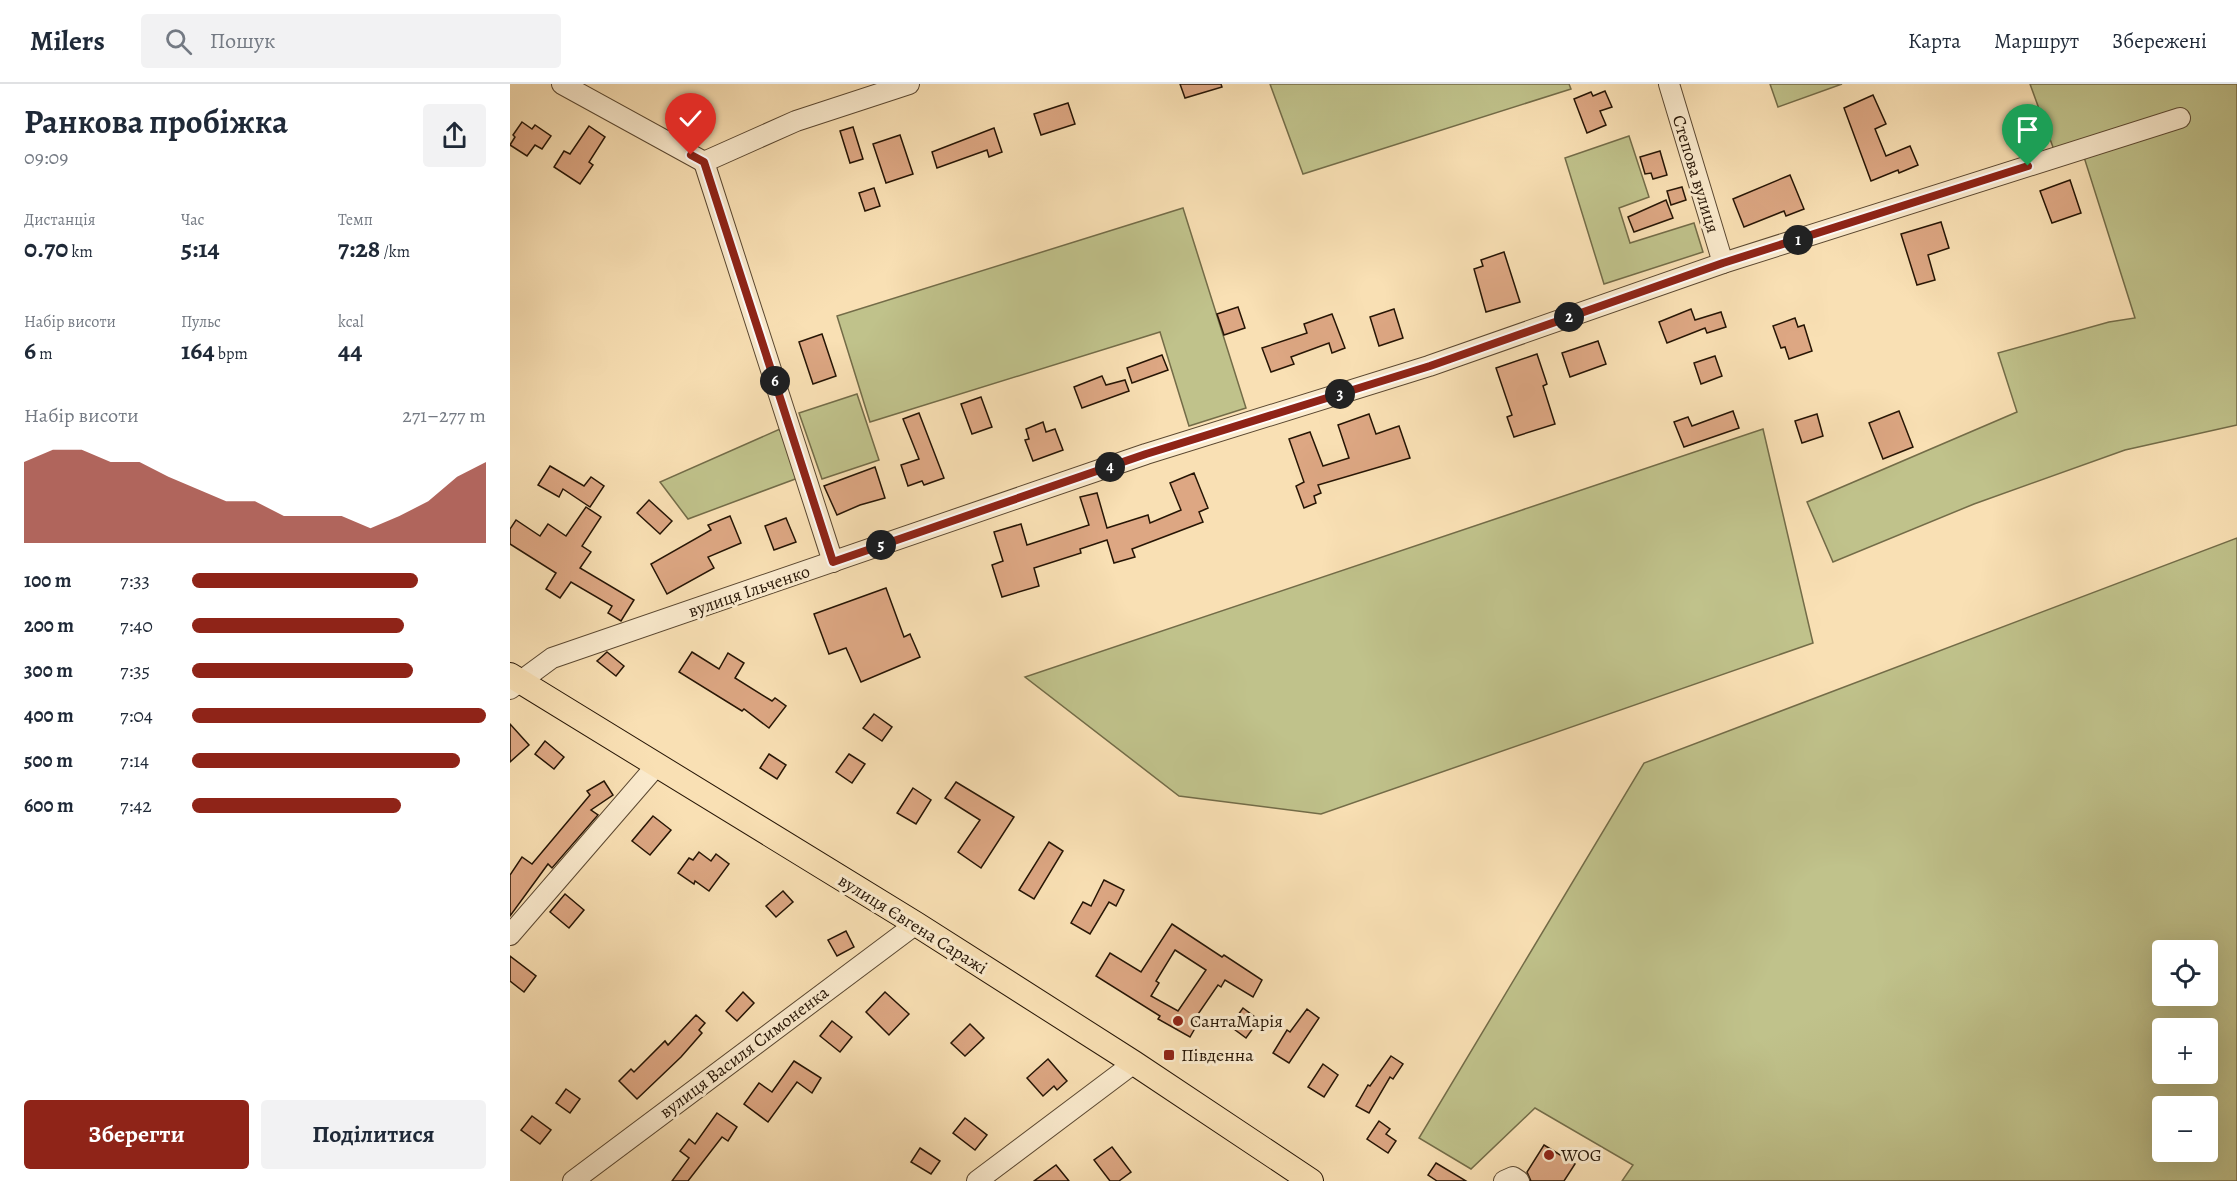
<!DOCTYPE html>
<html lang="uk">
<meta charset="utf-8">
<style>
:root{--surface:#fff;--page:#f2f2f3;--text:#1f2937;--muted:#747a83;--line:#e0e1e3;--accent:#8f2418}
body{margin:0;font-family:Alegreya,serif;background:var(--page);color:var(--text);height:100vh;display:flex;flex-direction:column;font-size:22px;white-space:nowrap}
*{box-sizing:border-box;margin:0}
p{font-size:20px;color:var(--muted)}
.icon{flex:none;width:33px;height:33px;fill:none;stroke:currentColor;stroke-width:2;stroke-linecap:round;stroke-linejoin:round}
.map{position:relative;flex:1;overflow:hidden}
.drawer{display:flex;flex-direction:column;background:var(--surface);width:510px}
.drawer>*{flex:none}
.tools{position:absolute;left:1642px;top:856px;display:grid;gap:12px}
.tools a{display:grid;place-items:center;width:66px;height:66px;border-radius:6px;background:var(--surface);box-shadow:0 6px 24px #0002;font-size:30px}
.pin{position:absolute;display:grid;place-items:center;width:51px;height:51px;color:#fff;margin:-62px -26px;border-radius:50% 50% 50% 0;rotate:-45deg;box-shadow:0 0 6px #0007}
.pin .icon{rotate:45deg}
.km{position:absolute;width:30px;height:30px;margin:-15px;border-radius:50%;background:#222;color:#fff;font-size:16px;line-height:30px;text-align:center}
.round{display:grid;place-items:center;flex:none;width:63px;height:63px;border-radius:6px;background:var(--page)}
.overview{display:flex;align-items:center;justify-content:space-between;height:102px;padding:0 24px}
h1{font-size:33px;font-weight:700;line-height:45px}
.metrics{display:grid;grid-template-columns:repeat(3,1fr);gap:9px;height:102px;padding:6px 24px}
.metrics div{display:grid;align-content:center}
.metrics b{font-size:26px;font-weight:700}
.metrics small{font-size:16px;font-weight:400}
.metrics p{font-size:16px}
.chart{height:168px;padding:12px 24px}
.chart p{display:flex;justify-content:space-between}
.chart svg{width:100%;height:108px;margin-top:6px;fill:var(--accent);opacity:.7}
.button{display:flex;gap:12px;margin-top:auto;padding:12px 24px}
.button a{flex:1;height:69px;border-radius:6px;background:var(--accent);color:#fff;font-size:24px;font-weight:700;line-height:69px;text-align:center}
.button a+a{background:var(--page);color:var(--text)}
ul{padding:0 24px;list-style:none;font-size:20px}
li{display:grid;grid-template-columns:96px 72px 1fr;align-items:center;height:45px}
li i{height:15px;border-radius:8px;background:var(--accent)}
header{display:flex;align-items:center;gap:36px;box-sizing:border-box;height:84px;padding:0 30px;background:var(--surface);border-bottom:2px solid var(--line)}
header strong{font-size:28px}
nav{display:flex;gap:33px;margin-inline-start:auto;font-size:21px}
.search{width:420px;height:54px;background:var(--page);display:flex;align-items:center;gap:15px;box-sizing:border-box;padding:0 21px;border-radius:6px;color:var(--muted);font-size:22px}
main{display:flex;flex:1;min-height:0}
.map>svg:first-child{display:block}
.green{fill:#c0c28b;stroke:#736c48;stroke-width:1.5;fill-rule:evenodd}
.building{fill:#dda783;stroke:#261505;stroke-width:1.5;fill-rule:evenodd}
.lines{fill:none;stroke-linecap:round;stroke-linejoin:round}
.minor-casing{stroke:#5b4831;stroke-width:22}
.major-casing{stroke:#261505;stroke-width:26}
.minor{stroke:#fbebce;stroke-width:20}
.major{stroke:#f9e0b4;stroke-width:24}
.route-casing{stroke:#fff;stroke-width:12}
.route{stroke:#8f2418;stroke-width:8}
.poi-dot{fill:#8f2418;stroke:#fbebce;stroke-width:2}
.labels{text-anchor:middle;stroke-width:6;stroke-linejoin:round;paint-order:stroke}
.street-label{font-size:18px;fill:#261505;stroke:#fbebce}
.poi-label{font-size:18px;fill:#261505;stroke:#fbebce;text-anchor:start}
</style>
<header>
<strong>Milers</strong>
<div class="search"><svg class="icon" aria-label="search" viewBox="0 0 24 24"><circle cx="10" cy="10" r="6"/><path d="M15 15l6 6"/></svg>Пошук</div>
<nav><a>Карта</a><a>Маршрут</a><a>Збережені</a></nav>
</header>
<main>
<section class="drawer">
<div class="overview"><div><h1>Ранкова пробіжка</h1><p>09:09</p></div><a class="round"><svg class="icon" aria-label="share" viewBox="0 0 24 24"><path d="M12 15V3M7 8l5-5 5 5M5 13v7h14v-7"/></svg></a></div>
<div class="metrics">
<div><p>Дистанція</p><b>0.70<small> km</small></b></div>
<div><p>Час</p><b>5:14</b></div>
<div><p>Темп</p><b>7:28<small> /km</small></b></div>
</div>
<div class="metrics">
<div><p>Набір висоти</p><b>6<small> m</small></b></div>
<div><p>Пульс</p><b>164<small> bpm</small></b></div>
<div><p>kcal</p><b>44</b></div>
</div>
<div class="chart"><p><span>Набір висоти</span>271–277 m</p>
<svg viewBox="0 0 160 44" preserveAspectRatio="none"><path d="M0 44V11L10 6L20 6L30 11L40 11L50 17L60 22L70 27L80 27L90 33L100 33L110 33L120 38L130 33L140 27L150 17L160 11V44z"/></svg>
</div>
<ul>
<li><b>100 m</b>7:33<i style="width:77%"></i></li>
<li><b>200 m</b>7:40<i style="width:72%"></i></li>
<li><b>300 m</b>7:35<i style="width:75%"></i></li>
<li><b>400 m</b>7:04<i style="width:100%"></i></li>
<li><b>500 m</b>7:14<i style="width:91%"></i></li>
<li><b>600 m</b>7:42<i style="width:71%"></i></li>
</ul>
<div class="button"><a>Зберегти</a><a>Поділитися</a></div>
</section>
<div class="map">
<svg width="1727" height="1097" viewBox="0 0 1727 1097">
<rect width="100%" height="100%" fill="#f9e0b4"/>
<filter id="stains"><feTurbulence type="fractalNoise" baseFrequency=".00333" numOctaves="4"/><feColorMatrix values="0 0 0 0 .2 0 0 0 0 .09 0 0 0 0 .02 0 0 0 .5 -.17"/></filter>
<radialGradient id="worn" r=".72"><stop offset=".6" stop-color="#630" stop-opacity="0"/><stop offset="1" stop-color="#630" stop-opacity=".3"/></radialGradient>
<g class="green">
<path d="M760,0h299l2,5 -268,85z"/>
<path d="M1260,0h72l-64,23z"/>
<path d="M1520,0h207v341l-112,25 -151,54 -141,58 -26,-60 210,-90 -19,-59 111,-31 26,-4 -51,-161 -26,4z"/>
<path d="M1119,52l20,61 -30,11 11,35 64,-20 9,29 -99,32 -39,-126z"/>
<path d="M673,124l63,200 -57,18 -29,-94 -290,90 -33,-106z"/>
<path d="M347,310l22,66 -57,19 -23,-66z"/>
<path d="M270,345l18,49 -110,41 -28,-37z"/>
<path d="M1253,345l50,214 -492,171 -142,-18 -154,-119z"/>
<path d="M1727,454v643h-615l11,-16 -98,-57 -64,61 -52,-31 225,-375zM1653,867h45v45h-45zM1653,945h45v45h-45zM1653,1023h45v45h-45z"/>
</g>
<g class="building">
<path d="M670,0h41l1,3 -37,11z"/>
<path d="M1095,7l7,16 -12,4 6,14 -19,8 -13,-34 17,-7 2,4z"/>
<path d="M1363,11l13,29 -11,5 11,27 24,-10 8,19 -19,8 -1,-3 -27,11 -27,-73z"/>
<path d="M558,19l7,21 -34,11 -7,-21z"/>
<path d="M12,38l10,7 3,-4 16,11 -9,13 -7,-4 -8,11 -17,-11 5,-8 -2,-2z"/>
<path d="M79,42l16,11 -16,25 4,3 -13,19 -26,-17 10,-16 6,3z"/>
<path d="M343,43l10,32 -13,4 -10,-32z"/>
<path d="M484,44l8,24 -13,5 -2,-7 -50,18 -5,-16z"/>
<path d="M390,51l13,39 -27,9 -13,-39z"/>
<path d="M1150,67l7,24 -14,4 -2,-6 -6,1 -5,-17z"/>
<path d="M1280,91l14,34 -18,7 -2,-5 -40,16 -11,-28z"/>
<path d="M1560,96l11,33 -29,10 -12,-32z"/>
<path d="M1172,103l4,13 -15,5 -4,-14z"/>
<path d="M364,104l6,18 -15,5 -6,-18z"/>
<path d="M1156,116l7,18 -39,14 -6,-15z"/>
<path d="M1431,138l8,26 -21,7 7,25 -18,5 -16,-51z"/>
<path d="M994,168l16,50 -34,10 -12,-43 9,-3 -2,-6z"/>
<path d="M728,223l7,21 -21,7 -7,-21z"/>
<path d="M884,225l9,29 -24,8 -9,-29z"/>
<path d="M1181,225l4,11 26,-8 5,15 -19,6 -2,-5 -38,15 -8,-21z"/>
<path d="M822,230l13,34 -13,5 -3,-10 -38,14 3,7 -23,8 -9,-24 45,-15 -3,-9z"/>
<path d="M1285,234l3,9 6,-2 8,26 -23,8 -4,-12 -4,1 -8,-22z"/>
<path d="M312,250l14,42 -23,8 -14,-42z"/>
<path d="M1088,257l8,23 -36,13 -8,-24z"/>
<path d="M1027,270l10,30 -4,2 12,38 -41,13 -7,-20 5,-2 -16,-47z"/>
<path d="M652,271l6,15 -36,13 -5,-15z"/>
<path d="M1205,272l7,20 -21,8 -7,-21z"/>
<path d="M592,292l4,9 19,-5 4,11 -47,17 -8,-21z"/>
<path d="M471,313l11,30 -20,7 -11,-30z"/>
<path d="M1223,327l6,17 -55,19 -10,-25 14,-5 4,9z"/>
<path d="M1389,327l14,36 -30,12 -14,-36z"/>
<path d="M409,329l25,65 -20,7 -2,-4 -14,5 -7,-21 18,-6 -16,-40z"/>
<path d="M859,330l7,20 23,-8 11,32 -92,27 3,8 -7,3 2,7 -12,5 -8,-22 8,-4 -15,-43 21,-7 13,34 26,-8 -11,-33z"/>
<path d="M1307,330l6,22 -21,7 -7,-22z"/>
<path d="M533,338l3,10 9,-3 8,21 -30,11 -8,-21 4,-1 -3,-10z"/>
<path d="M40,382l34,20 7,-9 13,9 -14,21 -27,-18 -4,8 -21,-12z"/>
<path d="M365,383l10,31 -25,7 -23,10 -13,-29z"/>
<path d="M684,389l14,35 -9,4 4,10 -71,27 3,8 -21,6 -7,-23 -27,9 1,4 -47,15 5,18 -37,11 -10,-32 11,-4 -9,-29 27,-8 6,21 62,-20 -9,-28 17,-4 10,35 41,-13 2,8 31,-13 -11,-27z"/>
<path d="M139,416l23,21 -12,13 -23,-21z"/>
<path d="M76,423l15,10 -19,29 9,6 -11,16 54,32 -13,21 -13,-8 4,-7 -41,-24 -11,16 -14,-9 10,-16 -46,-29v-15l6,-9 24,16 8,-12 18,12z"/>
<path d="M220,432l11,27 -33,14 6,11 -47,26 -16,-30 60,-34 -3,-5z"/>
<path d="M276,434l10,24 -22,8 -9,-24z"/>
<path d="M376,504l18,49 6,-3 10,23 -59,25 -15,-34 -17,6 -15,-40z"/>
<path d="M97,568l17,14 -8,10 -19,-15z"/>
<path d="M182,568l27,17 9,-16 16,10 -9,15 37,23 3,-3 11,8 -17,22 -25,-19 -2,2 -63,-39z"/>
<path d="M364,630l18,13 -10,14 -19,-13z"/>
<path d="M0,640l19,21 -19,17z"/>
<path d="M35,657l19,16 -10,12 -19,-15z"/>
<path d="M259,670l17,11 -9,14 -17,-11z"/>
<path d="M339,670l16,10 -13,19 -16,-11z"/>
<path d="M94,697l9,14 -22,15 7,5 -46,53 -4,-4 -38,52v-41l12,-18 10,7 58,-69 -3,-4z"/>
<path d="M446,698l58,35 -33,51 -23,-16 22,-32 -35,-22z"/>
<path d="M403,704l18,12 -15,24 -19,-11z"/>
<path d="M143,732l18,14 -21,25 -18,-14z"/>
<path d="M539,758l14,9 -29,48 -15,-9z"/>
<path d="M189,768l12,9 5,-7 13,10 -20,27 -14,-10 -1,3 -16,-11 11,-15 4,2z"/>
<path d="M594,796l20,10 -8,16 -7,-4 -19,32 -19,-11 12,-21 8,4z"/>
<path d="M273,807l10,11 -17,15 -10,-11z"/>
<path d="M55,810l19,16 -15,18 -19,-16z"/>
<path d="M662,840l50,33 2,-2 38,25 -9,17 -28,-17 -4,7 -3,-2 -24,35 4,3 -8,14 -32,-18 2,-3 -64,-40 14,-23 31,19zM665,866l31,20 -28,41 -27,-15 8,-13 -3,-2z"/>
<path d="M336,847l8,16 -17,9 -9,-16z"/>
<path d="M0,872l26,20 -12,16 -14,-11z"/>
<path d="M233,908l11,11 -17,18 -11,-10z"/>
<path d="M375,908l24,22 -20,21 -23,-23z"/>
<path d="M733,924l16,12 -13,18 -16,-12z"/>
<path d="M797,925l12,9 -30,45 -16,-10 14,-23 3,2z"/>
<path d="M186,931l9,8 -6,7 3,3 -21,24 -44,42 -18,-18 12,-12 3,3 31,-31 3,4z"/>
<path d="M322,937l20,16 -12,15 -20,-16z"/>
<path d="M460,940l14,14 -19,18 -14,-13z"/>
<path d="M881,972l12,8 -10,15 -3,-2 -21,36 -13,-7 12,-21 2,1z"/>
<path d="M538,975l19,22 -10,9 -3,-4 -11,10 -16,-18z"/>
<path d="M284,977l27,17 -9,15 -15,-11 -29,40 -24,-18 15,-21 13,9z"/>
<path d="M813,980l15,11 -14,22 -16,-10z"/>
<path d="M56,1005l14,10 -10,14 -14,-10z"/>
<path d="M207,1029l20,14 -9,14 -6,-4 -34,44h-16l17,-23 -9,-7 9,-12 6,5z"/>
<path d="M22,1032l19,14 -11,14 -19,-14z"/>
<path d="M455,1034l22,17 -12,15 -22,-17z"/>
<path d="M869,1037l11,8 -4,5 10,7 -8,12 -21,-14z"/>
<path d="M1034,1061l31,19 -11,17h-33l-4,-9z"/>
<path d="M602,1063l19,25 -12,9h-9l-16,-21z"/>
<path d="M410,1064l20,13 -9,13 -20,-12z"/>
<path d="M926,1079l30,18h-29l-9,-6z"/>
<path d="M546,1081l13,16h-35z"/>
</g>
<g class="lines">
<g class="minor-casing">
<g id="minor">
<path d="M52,0l142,78"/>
<path d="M1159,0l54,179"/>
<path d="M323,478l-129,-400 92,-41 113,-37"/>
<path d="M0,605l42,-31 594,-204 283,-88 294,-103 457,-145"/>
<path d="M0,851l147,-170"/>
<path d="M63,1097l343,-257"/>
<path d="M467,1097l157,-118"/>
<path d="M994,1097l9,-4 6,4"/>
</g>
</g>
<g class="major-casing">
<path id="major" d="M0,591l406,249 218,139 177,118"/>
</g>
<use href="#minor" class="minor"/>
<use href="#major" class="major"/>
</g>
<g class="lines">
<g class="route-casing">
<path id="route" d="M181,71l13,7 129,400 313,-108 284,-88 293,-103 305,-97"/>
</g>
<use href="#route" class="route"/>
</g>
<g class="poi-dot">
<circle cx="668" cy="937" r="6"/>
<rect x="653" y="965" width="12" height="12" rx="3"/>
<circle cx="1039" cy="1071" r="6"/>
</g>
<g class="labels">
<g class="street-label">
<text transform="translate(1186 90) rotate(73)" y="6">Степова вулиця</text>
<text transform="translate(239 507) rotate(-19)" y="6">вулиця Ільченко</text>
<text transform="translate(403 840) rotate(32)" y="6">вулиця Євгена Саражі</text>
<text transform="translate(234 968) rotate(-37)" y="6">вулиця Василя Симоненка</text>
</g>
<g class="poi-label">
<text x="680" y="943">СантаМарія</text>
<text x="671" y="977">Південна</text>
<text x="1051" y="1077">WOG</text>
</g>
</g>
<rect width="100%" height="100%" filter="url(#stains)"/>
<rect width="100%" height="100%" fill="url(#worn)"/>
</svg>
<div class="tools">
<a><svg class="icon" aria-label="locate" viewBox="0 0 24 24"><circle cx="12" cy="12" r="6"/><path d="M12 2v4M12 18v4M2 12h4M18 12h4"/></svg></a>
<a>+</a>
<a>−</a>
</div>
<div class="pin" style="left:1518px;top:82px;background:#1e9e55"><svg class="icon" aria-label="arrive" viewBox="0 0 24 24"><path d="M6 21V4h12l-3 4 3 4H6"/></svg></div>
<div class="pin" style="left:181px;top:71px;background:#d93025"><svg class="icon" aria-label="check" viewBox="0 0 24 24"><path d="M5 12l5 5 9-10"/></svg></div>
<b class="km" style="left:1288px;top:156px">1</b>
<b class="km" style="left:1059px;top:233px">2</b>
<b class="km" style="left:830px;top:310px">3</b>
<b class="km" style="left:600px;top:383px">4</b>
<b class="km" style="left:371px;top:461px">5</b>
<b class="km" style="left:265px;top:297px">6</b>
</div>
</main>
